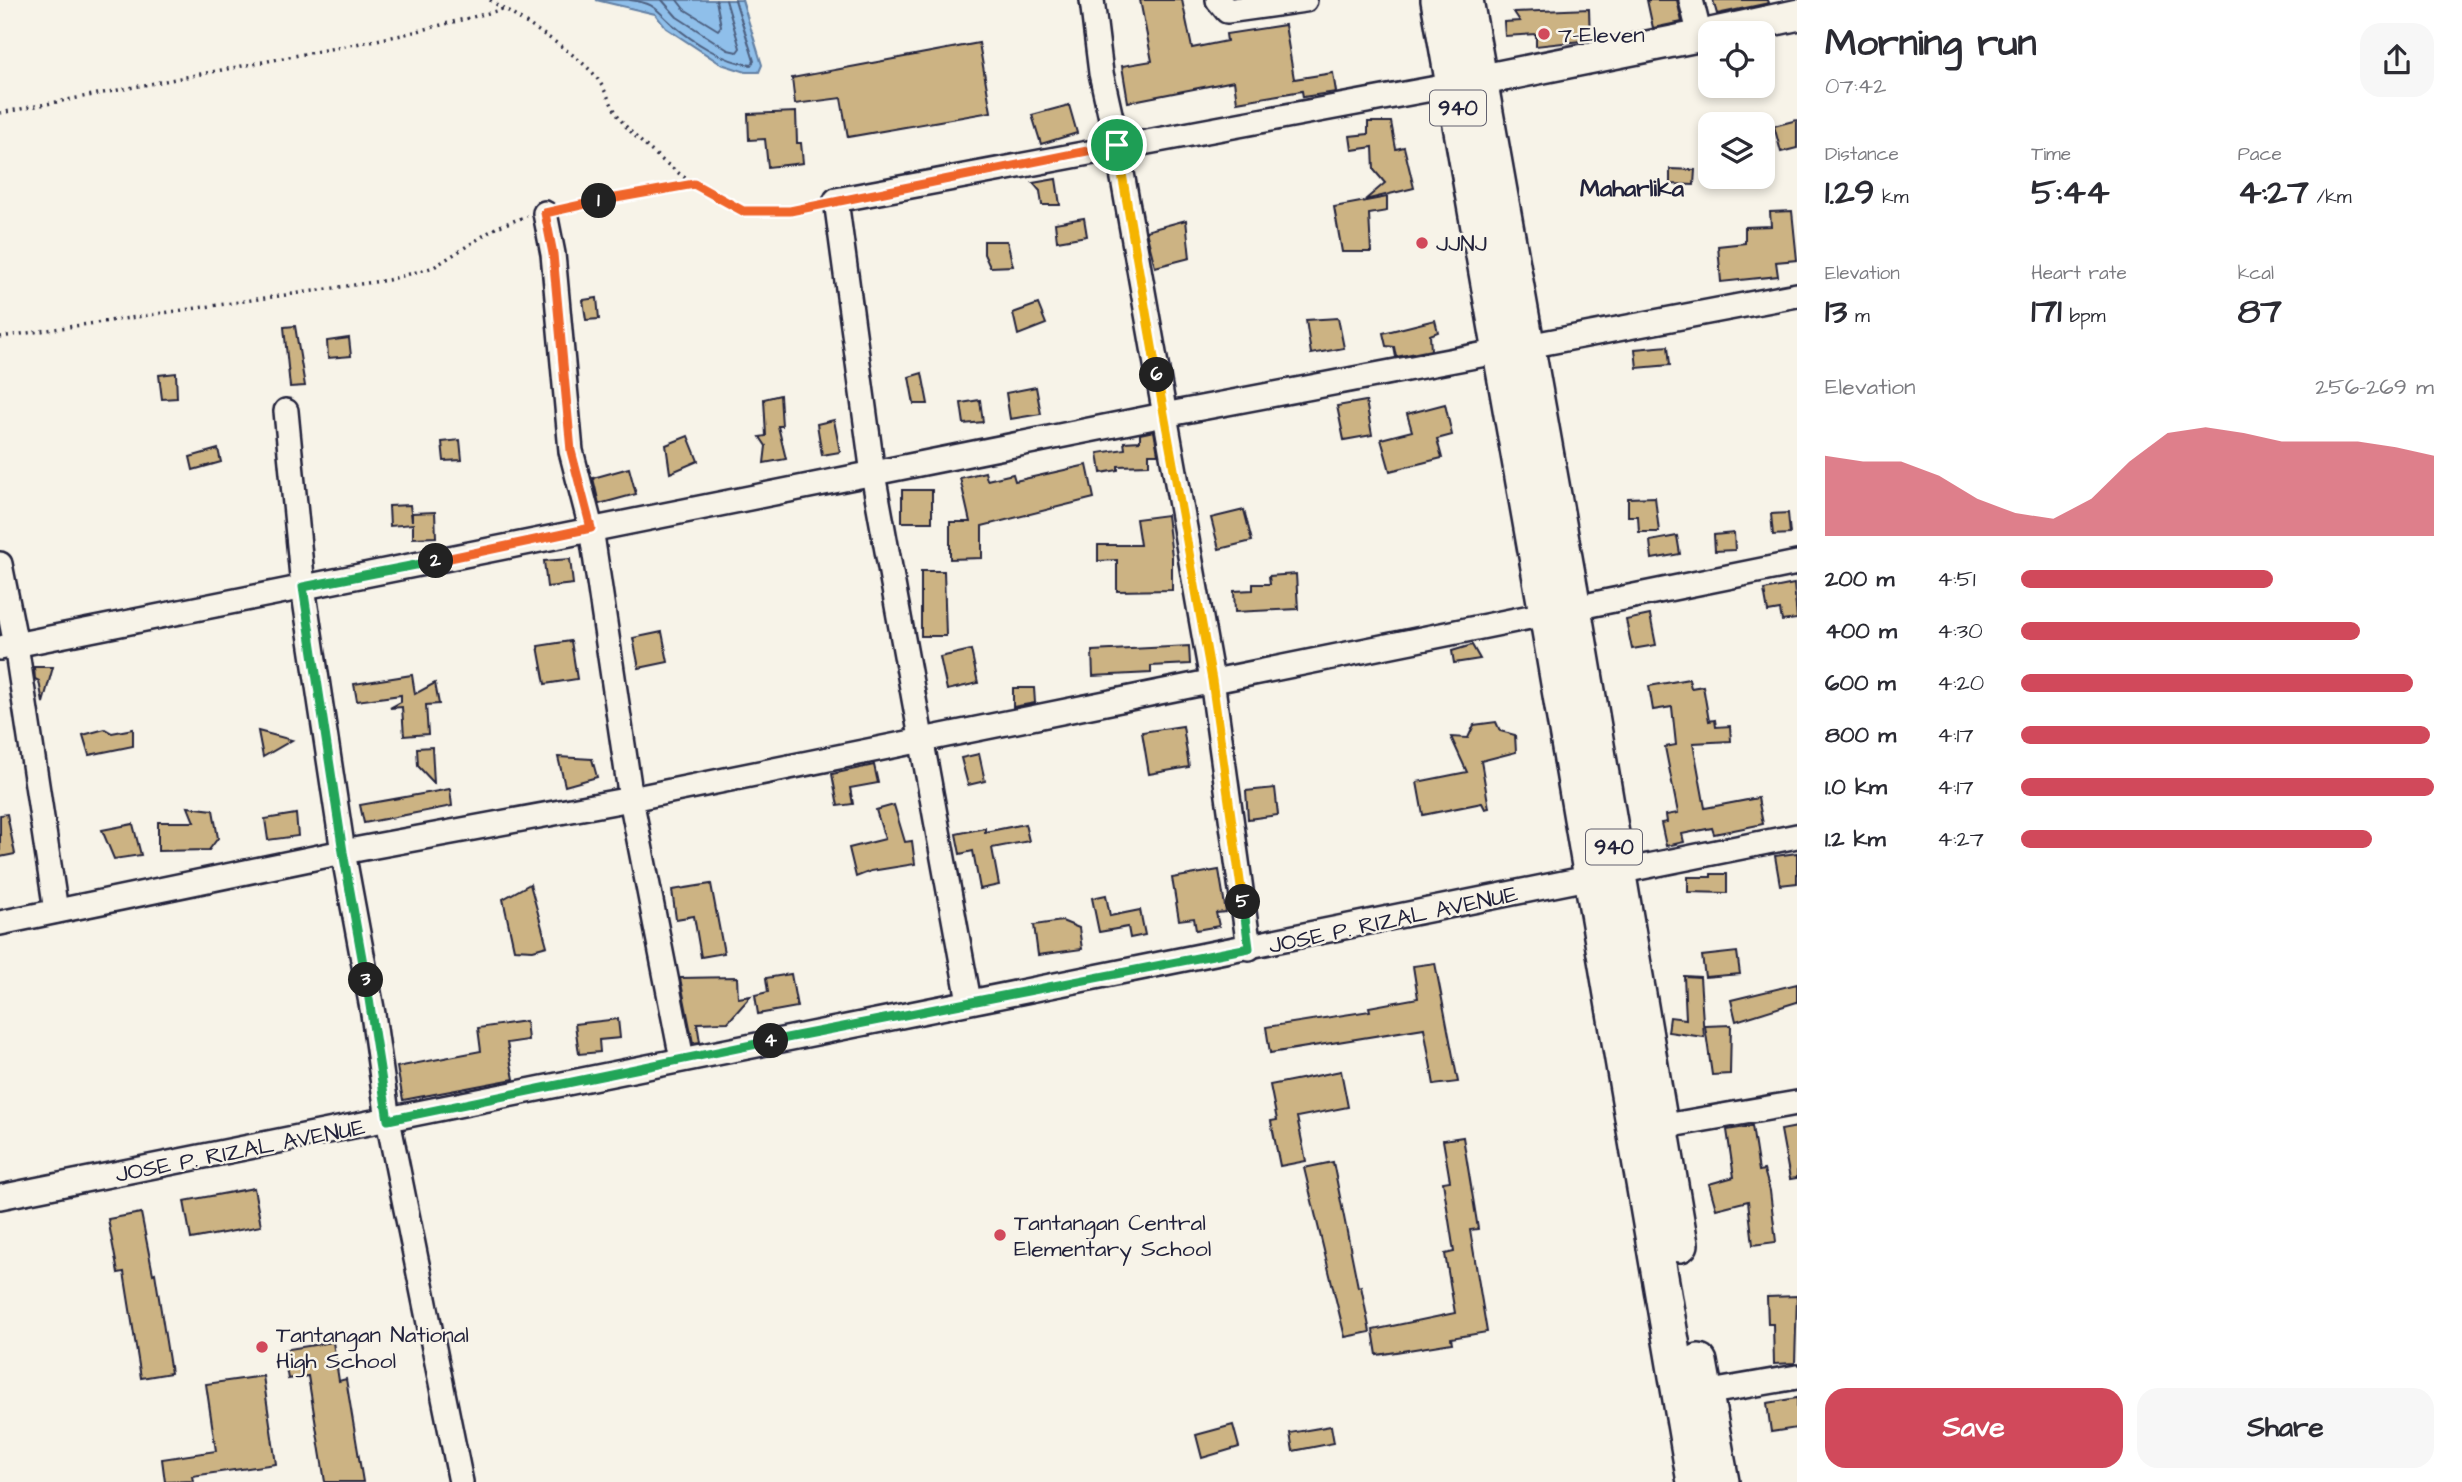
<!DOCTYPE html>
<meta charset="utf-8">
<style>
:root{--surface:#fff;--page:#f7f7f7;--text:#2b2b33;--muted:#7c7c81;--accent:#d1495b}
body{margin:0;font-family:"Architects Daughter",sans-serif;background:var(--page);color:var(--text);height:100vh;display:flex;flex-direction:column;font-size:26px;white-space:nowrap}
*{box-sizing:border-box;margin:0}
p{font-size:23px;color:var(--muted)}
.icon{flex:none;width:38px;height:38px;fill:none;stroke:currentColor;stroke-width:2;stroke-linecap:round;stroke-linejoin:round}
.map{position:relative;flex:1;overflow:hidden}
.drawer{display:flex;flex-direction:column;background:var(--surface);width:665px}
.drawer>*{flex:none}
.buttons{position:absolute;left:1698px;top:21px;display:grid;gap:14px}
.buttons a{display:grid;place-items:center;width:77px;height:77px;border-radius:14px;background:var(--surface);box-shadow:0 4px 10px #0003;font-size:35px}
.pin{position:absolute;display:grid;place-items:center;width:60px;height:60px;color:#fff;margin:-30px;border:4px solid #fff;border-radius:50%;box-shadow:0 2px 7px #0007}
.km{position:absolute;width:35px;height:35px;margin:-18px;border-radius:50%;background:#222;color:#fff;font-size:19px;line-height:35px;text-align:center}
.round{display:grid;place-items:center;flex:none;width:74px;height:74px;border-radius:21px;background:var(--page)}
.overview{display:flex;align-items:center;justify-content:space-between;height:119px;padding:0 28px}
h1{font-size:38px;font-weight:700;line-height:52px}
.metrics{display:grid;grid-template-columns:repeat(3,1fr);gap:10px;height:119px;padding:7px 28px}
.metrics div{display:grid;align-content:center}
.metrics b{font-size:35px;font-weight:700}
.metrics small{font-size:19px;font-weight:400}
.metrics p{font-size:19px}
.chart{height:196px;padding:14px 28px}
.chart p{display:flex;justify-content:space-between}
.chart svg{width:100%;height:126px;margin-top:7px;fill:var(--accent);opacity:.7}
.action{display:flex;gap:14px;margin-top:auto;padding:14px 28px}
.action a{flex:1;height:80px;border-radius:21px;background:var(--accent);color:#fff;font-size:28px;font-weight:700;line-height:80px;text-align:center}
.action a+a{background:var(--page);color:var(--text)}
ul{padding:0 28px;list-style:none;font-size:23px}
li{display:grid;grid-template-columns:112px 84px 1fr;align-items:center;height:52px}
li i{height:18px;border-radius:9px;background:var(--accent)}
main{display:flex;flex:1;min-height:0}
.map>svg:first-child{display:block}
.water{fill:#8fbfea;stroke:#6380a4;stroke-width:2}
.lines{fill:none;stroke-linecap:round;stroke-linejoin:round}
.shore{stroke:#4e6181;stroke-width:2}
.building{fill:#ccb383;stroke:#22223b;stroke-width:2}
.minor-casing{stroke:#22223b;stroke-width:28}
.major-casing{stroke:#22223b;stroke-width:35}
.highway-casing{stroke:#22223b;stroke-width:40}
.path{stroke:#22223b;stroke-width:3.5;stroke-dasharray:2 5;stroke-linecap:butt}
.minor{stroke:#f7f3e8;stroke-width:23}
.major{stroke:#f7f3e8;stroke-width:30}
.highway{stroke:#f7f3e8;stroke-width:35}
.split-1-casing{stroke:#fff;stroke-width:14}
.split-2-casing{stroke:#fff;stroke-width:14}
.split-3-casing{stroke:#fff;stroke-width:14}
.split-4-casing{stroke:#fff;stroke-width:14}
.split-5-casing{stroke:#fff;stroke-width:14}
.split-6-casing{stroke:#fff;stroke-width:14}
.split-7-casing{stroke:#fff;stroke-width:14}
.split-1{stroke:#f0652b;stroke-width:9}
.split-2{stroke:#f0652b;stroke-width:9}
.split-3{stroke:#22a559;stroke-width:9}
.split-4{stroke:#22a559;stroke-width:9}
.split-5{stroke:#22a559;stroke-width:9}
.split-6{stroke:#f5b400;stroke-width:9}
.split-7{stroke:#f5b400;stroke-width:9}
.poi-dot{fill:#d1495b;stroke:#f7f3e8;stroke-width:2.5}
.labels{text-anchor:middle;stroke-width:5;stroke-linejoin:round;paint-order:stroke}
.shield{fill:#f7f3e8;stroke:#62616f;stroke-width:2}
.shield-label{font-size:21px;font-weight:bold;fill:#22223b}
.poi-label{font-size:23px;fill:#22223b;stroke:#f7f3e8;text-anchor:start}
.street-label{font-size:23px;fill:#22223b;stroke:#f7f3e8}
.neighbourhood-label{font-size:24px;font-weight:bold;fill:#22223b;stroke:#f7f3e8}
</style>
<main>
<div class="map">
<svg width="1797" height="1482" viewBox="0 0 1797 1482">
<rect width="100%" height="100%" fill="#f7f3e8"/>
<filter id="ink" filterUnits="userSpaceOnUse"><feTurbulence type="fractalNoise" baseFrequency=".0143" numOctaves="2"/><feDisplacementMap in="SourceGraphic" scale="14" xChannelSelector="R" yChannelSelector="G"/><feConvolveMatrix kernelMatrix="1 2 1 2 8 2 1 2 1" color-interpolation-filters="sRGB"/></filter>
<g filter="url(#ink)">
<path class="water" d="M596,0h146l20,65 -3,7h-13l-25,-8 -55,-36 -11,-14z"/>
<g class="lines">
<g class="shore">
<path d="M630,0c27,4 24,8 42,24 20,17 52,38 79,41l3,-4 -19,-61"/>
<path d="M662,0l15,17 51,33 9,2 3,-4 -14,-48"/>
<path d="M677,0l7,9 34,21 3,-4 -5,-26"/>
</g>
</g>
<g class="building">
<path d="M1140,0h42l10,48 35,-7 -1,-7 59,-9 9,54 39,-6 3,19 -33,5 -1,-6 -65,11 -3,-21 -106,21 -6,-36 30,-5z"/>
<path d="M1647,0h30l5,22 -29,6z"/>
<path d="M1713,0h55l1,3 -52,11z"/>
<path d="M1589,9l1,31 -54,6v-12l-31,2 -1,-14 16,-1 -6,-9z"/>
<path d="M979,43l12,69 -143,25 -7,-39 -46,6 -3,-26z"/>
<path d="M1069,105l8,28 -36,11 -9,-29z"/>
<path d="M796,112l1,31h4l2,20 -35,4 -3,-28 -16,1 -1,-26z"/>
<path d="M1797,120v28l-16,4 -7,-26z"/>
<path d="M1368,122h23l5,27 8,-2 10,41 -49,12 20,-17 -11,-13 -1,-23 -21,3 -2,-14 18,-2z"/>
<path d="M1670,169l25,1 -1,15 -24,-1z"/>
<path d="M1056,179l4,26h-18l-2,-14 -7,-8z"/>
<path d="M1387,197v14l-18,3 2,38h-29l-8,-45z"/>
<path d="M1792,211l5,49 -21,2 2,14 -57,6 -3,-36 27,-3v-16l26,-1 -1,-14z"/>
<path d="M1084,218l3,18 -30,5 -2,-18z"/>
<path d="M1186,220l4,38 -35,9 -9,-36z"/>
<path d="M984,241h23l6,25 -23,1 -6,-13z"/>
<path d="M597,298l2,21 -13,1 -3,-20z"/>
<path d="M1038,304l8,20 -28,11 -5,-22z"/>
<path d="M1338,318l6,30 -33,6 -5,-34z"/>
<path d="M1435,320l3,12 -8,3 1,15 -35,7 -2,-10 -8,-1 -3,-13z"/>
<path d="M295,326l10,60 -15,1 -6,-60z"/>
<path d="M349,338l2,18 -23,2 -1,-17z"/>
<path d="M1668,346l2,19 -33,3 -2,-19z"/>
<path d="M176,373l1,25 -15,1 -3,-24z"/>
<path d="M922,373l6,31h-14l-5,-27z"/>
<path d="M1036,387l5,27 -31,5 -4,-26z"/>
<path d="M780,395l2,31h-4l8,33 -22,4 2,-17 -6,-9 6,-1 -2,-37z"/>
<path d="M980,400l3,22 -19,2 -3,-21z"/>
<path d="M1366,401l6,34 -28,5 -7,-34z"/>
<path d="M1445,404l7,31 -15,4 5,19 -52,13 -9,-32 31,-8 -5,-17z"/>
<path d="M834,420l6,32 -18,3 -5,-31z"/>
<path d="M1154,431l4,23h-9v11l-31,1v4l-17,3 -3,-20 27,-4 -1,-7 16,-1v-7z"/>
<path d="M688,436l10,25 -28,12 -4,-28z"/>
<path d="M460,440l2,20 -18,1 -2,-19z"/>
<path d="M218,449l3,13 -28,8 -3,-13z"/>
<path d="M1087,465l7,33 -112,28v32l-32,1v-37h20l-10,-44 25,-6 2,8 26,-6 2,7z"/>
<path d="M629,468l7,26 -37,10 -6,-26z"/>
<rect x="902" y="490" width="30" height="32"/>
<path d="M1655,497l4,35h-20l-1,-16h-10v-18z"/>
<path d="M410,505l2,16v-8l23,-1 1,25 -23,1v-14l-23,2 -1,-20z"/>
<path d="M1244,510l8,31 -33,8 -8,-31z"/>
<path d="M1788,513l2,21 -17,1 -2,-21z"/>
<path d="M1167,515l5,41v34l-55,1v-31l-19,1v-16h42l-4,-26z"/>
<path d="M1734,533l1,17 -20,1 -1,-16z"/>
<path d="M1677,536l3,18 -28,5 -2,-18z"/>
<path d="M570,559l3,25 -26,3 -3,-26z"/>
<path d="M921,571h23l2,65h-25z"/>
<path d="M1296,574l2,35 -63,3 -1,-21 19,-1v-6h17l-1,-8z"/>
<path d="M1794,584l3,35 -15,2 -2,-11 -12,2 -4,-22z"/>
<path d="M1650,615l6,30 -24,4 -6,-29z"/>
<path d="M662,632l6,30 -29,6 -6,-30z"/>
<path d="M571,641l6,38 -32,5 -7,-38z"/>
<path d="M1472,645l8,14 -26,4 -2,-12z"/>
<path d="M1189,646l1,18 -39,2v7l-58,3 -1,-25z"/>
<path d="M971,650l7,33 -31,7 -7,-33z"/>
<path d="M34,667h19l-10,36 -4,-22 -4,-2z"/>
<path d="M412,675l3,19 20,-11 4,21 -13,1 2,29 -24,2 -2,-29 -12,1 11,-6v-7l-44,6 -3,-17z"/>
<path d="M1689,679l2,9 12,-2 6,35 6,-1 1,7 14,-1 1,15 -38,2 12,65 53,-10 5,26 -49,10 -2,-6 -30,6 2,8 -18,4 -5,-23 6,-1 -1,-7 12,-2 -13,-66 11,-2 -4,-38 -19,3 -4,-24z"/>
<path d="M1013,688h21l1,15 -22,4z"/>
<path d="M1496,722l4,9 15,4 1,17 -35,9 8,47 -4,1 -3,-6 -59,12 -6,-33 50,-10 -16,-35 17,1 6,-13z"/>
<path d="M1183,726l6,41 -40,7 -7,-42z"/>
<path d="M105,729l7,4 21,-4v17l-44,9 -6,-20z"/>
<path d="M258,731l34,9 -29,17z"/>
<path d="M432,747l2,36 -16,-17 -1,-18z"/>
<path d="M979,754l6,27 -17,4 -7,-27z"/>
<path d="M558,757l34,2 5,18 -32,9z"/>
<path d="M874,765l4,18 -28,5 3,16 -15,2 -6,-32z"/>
<path d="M1275,788l3,27 -30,4 -2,-28z"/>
<path d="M450,789l2,17 -88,17 -4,-18z"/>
<path d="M894,805l11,37 7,-1 3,23 -44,7 -15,6 -7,-29 36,-9 -9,-29z"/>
<path d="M188,807l25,3 5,28 -9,12 -51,1v-29h36z"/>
<path d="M7,814l8,40 -15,3v-42z"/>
<path d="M296,814l2,22 -30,4 -3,-21z"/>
<path d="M133,824l8,31 -27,4 -12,-29z"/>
<path d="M1025,824l4,17 -37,7 7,37 -19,4 -7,-38 -13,3 -4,-20 29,-6v4z"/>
<path d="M1797,853v30l-17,2 -5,-29z"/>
<path d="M1219,870l7,42 -10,1 3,13 -23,4 -2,-12 -15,2 -7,-42z"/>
<path d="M1711,874h16v19l-39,-1v-15h23z"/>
<path d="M530,884l17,62 -14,4 -19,-1 -11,-50z"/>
<path d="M711,884l13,69 -23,4 -7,-41 -18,3 -4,-29z"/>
<path d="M1106,895l4,21 30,-6 5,25 -15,3 -2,-11 -29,5 -7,-34z"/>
<path d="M1062,921l17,7 3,21 -44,6 -4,-30z"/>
<path d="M1737,952l3,22 -35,3 -3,-21z"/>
<path d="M1435,963l23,119 -24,3 -10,-57 -154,25 -4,-26 104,-16 -1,-4 49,-9 -5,-32z"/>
<path d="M791,974l6,33 -39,7 -3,-19 13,-3 -2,-14z"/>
<path d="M1684,976l16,1 4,60 -36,-5 2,-15 16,2z"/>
<path d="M737,977l1,21 13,-2 -23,26 -31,1 3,19 -7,1 -13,-65z"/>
<path d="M1797,984v18l-61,19 -5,-21z"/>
<path d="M618,1019l2,19 -21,2 1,12 -21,2 -4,-30z"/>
<path d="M526,1021l2,19 -21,3 7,36 -111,21 -6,-33 84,-16 -3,-23z"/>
<path d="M1731,1025l-1,49 -18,1 -7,-49z"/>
<path d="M1341,1071l7,36 -51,10 9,44 -26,5 -9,-45 6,-1 -7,-35z"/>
<path d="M1752,1126l7,45 5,-1 6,21 6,51 -23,3 -5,-44 -32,8 -7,-25 25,-7 -7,-47z"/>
<path d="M1797,1127v51l-7,1 -9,-49z"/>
<path d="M1463,1137l15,92 -8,1 17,102 -36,6 1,5 -75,12 -4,-25 82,-17 -10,-59 9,-2 -11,-70 7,-1 -7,-41z"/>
<path d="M1333,1162l25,125 3,-1 9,46 -25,5 -41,-169z"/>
<path d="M254,1188l7,38 -70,13 -7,-38z"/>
<path d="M141,1213l12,61 2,-1 16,100 -30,5 -17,-106 -6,1 -10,-54z"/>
<path d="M1797,1296l-2,67 -21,1 -1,-40h-5l-1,-27z"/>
<path d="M333,1342l6,39 7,-2 17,103h-38l-17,-106 -20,3 -5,-29z"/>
<path d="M263,1376l13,88 -84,12 1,5 -28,1 -3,-23 54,-8 -10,-67z"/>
<path d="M1797,1398v30l-26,4 -4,-29z"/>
<path d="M1233,1425l6,22 -37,11 -6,-23z"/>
<path d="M1331,1426l3,17 -41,8 -3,-18z"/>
</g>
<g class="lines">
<g class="minor-casing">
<g id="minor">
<path d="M1092,0l9,73 16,72 95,535 37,268"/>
<path d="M1218,0l9,11 78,-11"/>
<path d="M1691,0l9,36"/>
<path d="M545,213l8,41 18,197 20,77 40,271 51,260"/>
<path d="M286,411l17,176 40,265 30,162 15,106 73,362"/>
<path d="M0,564l16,81 40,266"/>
<path d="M0,648l1164,-233 633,-120"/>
<path d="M0,923l343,-71 288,-53 1166,-236"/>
<path d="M969,1001l-96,-527 -37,-274 617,-115"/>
<path d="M1648,1129l149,-26"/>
<path d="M0,1197l1797,-361"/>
<path d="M1693,1395l104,-18"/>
</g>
</g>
<g class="major-casing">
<g id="major">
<path d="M1713,33l84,-18"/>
<path d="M1456,85l254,-51"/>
</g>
</g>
<g class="highway-casing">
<g id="highway">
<path d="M1439,0l108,613 148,869"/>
<path d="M1465,0l108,608 107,636"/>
<path d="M1699,1362l22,120"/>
</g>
</g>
<g class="path">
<path d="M490,0c34,23 71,42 100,70 16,16 20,37 34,54 19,24 91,81 120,87 25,5 50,-1 74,-7"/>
<path d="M0,113l402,-78 102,-26"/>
<path d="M562,209l100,-22 32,-3"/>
<path d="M0,337l388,-57 46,-13 63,-40 30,-11"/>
</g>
<use href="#minor" class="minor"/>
<use href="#major" class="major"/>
<use href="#highway" class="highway"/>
</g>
</g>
<g class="lines" filter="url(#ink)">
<g class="split-1-casing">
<path id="split-1" d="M599,201l95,-17 49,27h47l327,-66"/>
</g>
<g class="split-2-casing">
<path id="split-2" d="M436,561l155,-33 -20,-77 -18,-197 -8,-41 54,-12"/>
</g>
<g class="split-3-casing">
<path id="split-3" d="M366,980l-23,-128 -40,-265 133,-26"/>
</g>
<g class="split-4-casing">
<path id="split-4" d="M366,980l22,140 383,-79"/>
</g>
<g class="split-5-casing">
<path id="split-5" d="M771,1041l478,-93 -6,-46"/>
</g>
<g class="split-6-casing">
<path id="split-6" d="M1157,375l55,305 31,222"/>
</g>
<g class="split-7-casing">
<path id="split-7" d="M1117,145l40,230"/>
</g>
<use href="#split-1" class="split-1"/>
<use href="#split-2" class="split-2"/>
<use href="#split-3" class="split-3"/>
<use href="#split-4" class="split-4"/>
<use href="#split-5" class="split-5"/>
<use href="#split-6" class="split-6"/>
<use href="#split-7" class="split-7"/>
</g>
<g class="poi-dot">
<circle cx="1544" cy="34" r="7"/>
<circle cx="1422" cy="243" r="7"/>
<circle cx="1000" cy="1235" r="7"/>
<circle cx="262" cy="1347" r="7"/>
</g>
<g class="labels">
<g class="shield">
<rect x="1430" y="90.5" width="56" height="35" rx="5"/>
<rect x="1586" y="829.5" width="56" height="35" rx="5"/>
</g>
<g class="shield-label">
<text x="1458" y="115">940</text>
<text x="1614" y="854">940</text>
</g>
<g class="poi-label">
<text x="1558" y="42">7-Eleven</text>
<text x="1436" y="251">JJNJ</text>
<text x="1014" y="1230">Tantangan Central<tspan x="1014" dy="26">Elementary School</tspan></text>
<text x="276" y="1342">Tantangan National<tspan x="276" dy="26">High School</tspan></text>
</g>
<g class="street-label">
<text transform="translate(1393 919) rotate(-12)" y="8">JOSE P. RIZAL AVENUE</text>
<text transform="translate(240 1150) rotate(-11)" y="8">JOSE P. RIZAL AVENUE</text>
</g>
<g class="neighbourhood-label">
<text x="1632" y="196">Maharlika</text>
</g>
</g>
</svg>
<div class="buttons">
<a><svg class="icon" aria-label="locate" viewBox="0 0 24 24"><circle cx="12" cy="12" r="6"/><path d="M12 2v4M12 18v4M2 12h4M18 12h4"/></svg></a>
<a><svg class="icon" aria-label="layers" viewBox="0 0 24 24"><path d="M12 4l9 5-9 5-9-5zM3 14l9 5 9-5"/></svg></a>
</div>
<div class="pin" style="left:1117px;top:145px;background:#1e9e55"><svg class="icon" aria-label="arrive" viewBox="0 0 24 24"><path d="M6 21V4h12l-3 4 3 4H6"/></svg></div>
<b class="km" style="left:599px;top:201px">1</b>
<b class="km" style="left:436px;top:561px">2</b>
<b class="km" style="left:366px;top:980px">3</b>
<b class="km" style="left:771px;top:1041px">4</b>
<b class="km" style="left:1243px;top:902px">5</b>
<b class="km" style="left:1157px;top:375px">6</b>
</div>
<section class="drawer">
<div class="overview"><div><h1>Morning run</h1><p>07:42</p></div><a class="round"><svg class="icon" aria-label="share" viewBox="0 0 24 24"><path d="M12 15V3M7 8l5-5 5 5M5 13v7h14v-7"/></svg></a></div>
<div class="metrics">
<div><p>Distance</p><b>1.29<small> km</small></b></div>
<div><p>Time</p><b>5:44</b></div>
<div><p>Pace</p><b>4:27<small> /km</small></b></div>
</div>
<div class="metrics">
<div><p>Elevation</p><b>13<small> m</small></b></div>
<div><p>Heart rate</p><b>171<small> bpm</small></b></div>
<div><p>kcal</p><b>87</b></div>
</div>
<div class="chart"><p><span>Elevation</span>256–269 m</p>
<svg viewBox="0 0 160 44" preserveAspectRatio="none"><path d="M0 44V16L10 18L20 18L30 23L40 31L50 36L60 38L70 31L80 18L90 8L100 6L110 8L120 11L130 11L140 11L150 13L160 16V44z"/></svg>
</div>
<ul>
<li><b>200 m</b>4:51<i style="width:61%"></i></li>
<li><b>400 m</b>4:30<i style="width:82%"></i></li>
<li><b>600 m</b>4:20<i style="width:95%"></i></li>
<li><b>800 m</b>4:17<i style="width:99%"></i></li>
<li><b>1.0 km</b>4:17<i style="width:100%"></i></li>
<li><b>1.2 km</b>4:27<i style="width:85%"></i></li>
</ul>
<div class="action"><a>Save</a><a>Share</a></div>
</section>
</main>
